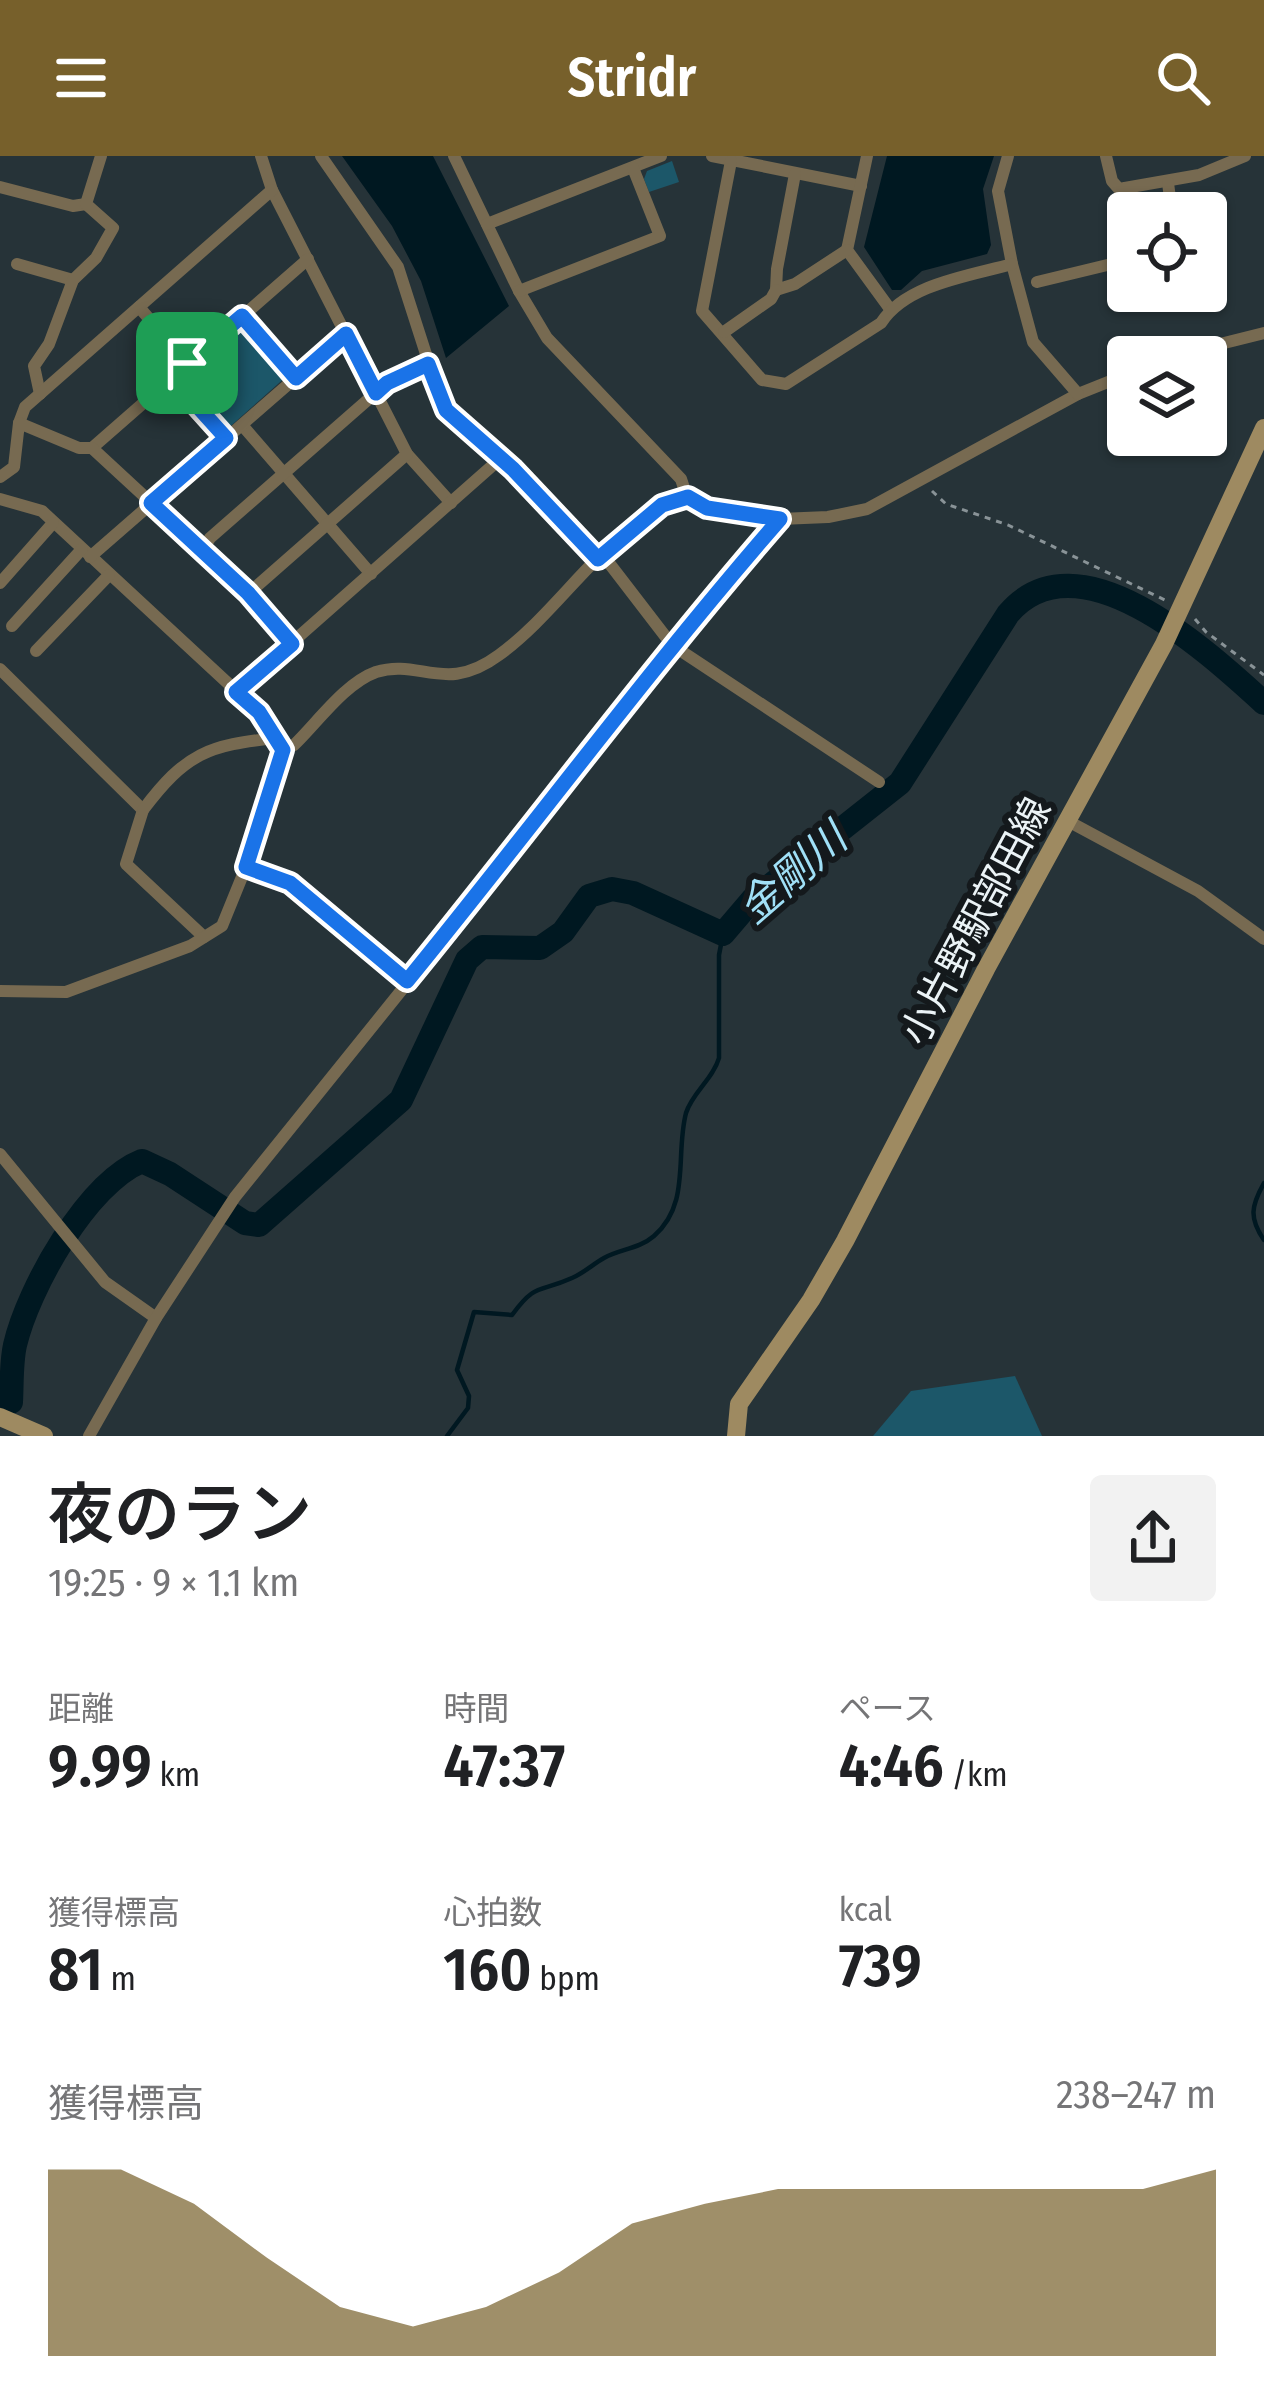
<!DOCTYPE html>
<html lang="ja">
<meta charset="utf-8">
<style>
:root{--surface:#fff;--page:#f2f2f2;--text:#202124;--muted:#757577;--accent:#77602b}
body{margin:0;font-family:"Fira Sans Condensed","Noto Sans JP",sans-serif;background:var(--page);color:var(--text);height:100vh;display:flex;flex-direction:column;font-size:45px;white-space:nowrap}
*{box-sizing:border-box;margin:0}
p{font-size:39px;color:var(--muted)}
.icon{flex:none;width:66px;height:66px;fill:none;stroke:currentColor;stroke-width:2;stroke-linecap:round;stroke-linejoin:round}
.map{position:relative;height:1280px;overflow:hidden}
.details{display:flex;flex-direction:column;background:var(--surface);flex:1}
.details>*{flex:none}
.controls{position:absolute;left:1107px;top:36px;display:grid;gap:24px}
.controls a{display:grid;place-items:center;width:120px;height:120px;border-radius:12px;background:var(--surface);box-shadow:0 3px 9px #0004;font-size:60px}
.pin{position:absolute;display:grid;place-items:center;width:102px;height:102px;color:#fff;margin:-51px;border-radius:24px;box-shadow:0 6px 18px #0006}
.round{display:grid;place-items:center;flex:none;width:126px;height:126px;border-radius:12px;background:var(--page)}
.overview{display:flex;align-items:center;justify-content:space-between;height:204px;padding:0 48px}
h1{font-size:66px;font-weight:600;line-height:90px}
.figures{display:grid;grid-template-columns:repeat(3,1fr);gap:18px;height:204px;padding:12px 48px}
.figures div{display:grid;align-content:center}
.figures b{font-size:60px;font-weight:600}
.figures small{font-size:33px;font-weight:400}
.figures p{font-size:33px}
.chart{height:336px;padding:24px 48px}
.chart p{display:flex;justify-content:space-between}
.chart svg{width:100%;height:216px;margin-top:12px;fill:var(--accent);opacity:.7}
header{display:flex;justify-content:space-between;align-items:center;height:156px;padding:0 48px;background:var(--accent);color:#fff;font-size:54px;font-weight:600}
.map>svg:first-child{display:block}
.green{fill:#1c5769}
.water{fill:#001821}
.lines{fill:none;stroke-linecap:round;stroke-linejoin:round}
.stream{stroke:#001821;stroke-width:4.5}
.river{stroke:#001821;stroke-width:24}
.path{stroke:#899397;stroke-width:3;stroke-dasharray:6 6;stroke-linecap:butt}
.street{stroke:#776a51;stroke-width:12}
.secondary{stroke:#9e8a61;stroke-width:18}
.route-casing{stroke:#fff;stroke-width:24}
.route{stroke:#1a73e8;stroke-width:15}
.labels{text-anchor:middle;stroke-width:12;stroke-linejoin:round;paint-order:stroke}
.street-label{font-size:39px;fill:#ebf3f6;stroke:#14191c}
.water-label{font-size:42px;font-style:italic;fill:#a0e0f7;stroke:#14191c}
</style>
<header><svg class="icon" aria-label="menu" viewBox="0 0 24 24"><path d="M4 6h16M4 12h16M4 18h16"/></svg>Stridr<svg class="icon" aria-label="search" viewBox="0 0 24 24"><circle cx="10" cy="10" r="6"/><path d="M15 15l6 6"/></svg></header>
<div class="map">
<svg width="1264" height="1280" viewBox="0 0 1264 1280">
<rect width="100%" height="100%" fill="#263338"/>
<g class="green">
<path d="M672,5l7,21 -30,10 -5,-13 3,-8z"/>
<path d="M243,168l45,51 -64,57 -45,-51z"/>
<path d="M1015,1220l27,60h-169l38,-45z"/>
</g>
<g class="water">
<path d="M342,0h91l76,150 -63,52 -25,-77 -29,-55z"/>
<path d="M887,0h107l-11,33 8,56 -4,9 -65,17 -21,19h-9l-28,-43z"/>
</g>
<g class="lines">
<g class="stream">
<path d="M1264,1027c-13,23 -15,35 0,57"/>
<path d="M447,1280l21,-28 1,-12 -12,-26 17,-58 38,3c24,-33 27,-22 60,-37 12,-5 21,-14 32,-20 16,-9 35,-9 50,-22 37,-32 21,-81 32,-123 6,-20 27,-34 33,-55v-103l4,-21"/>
</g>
<path class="river" d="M11,1246c1,-18 0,-39 4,-57 13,-56 72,-162 127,-184l28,13 75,49 14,2 142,-125 66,-140 15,-13 58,1 23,-16 26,-36 23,-7 21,4 90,41 29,-34 148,-117 108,-169c70,-83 201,39 256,89"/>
<g class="path">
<path d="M250,170l38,43"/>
<path d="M180,231l38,42"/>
<path d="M932,335l14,13 62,21 159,76"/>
<path d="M1195,463l11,13 58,43"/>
</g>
<g class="street">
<path d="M261,0l11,34 135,264 44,49"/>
<path d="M321,0l77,111 44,137 21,24 50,41 85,90 11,4 63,82 207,137"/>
<path d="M454,0l65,135 28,47 134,141 6,18 20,12 73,10 48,-2 39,-8 211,-115 50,-20"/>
<path d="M712,0l149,30"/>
<path d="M867,0l-20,94 43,59"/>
<path d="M1008,0l-10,35 14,73 21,78 45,52"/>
<path d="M1106,0l6,25 7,8 80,-14 46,-19"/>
<path d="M731,5l-29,150 60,69 24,4 95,-61c25,-39 88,-47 131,-59"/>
<path d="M795,18l-18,95 -1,21 19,-6 52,-34"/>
<path d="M1168,27l4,30"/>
<path d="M0,31l73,19 13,-2"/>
<path d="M487,68l174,-68"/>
<path d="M17,108l56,16"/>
<path d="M1037,126l91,-22"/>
<path d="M519,135l141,-55 -27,-68"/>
<path d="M139,151l48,56"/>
<path d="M724,176l47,-33 5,-9"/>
<path d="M1168,201l96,-24"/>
<path d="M40,238l-6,-28 15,-22 24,-64 23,-22 17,-30 -27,-24 15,-48"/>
<path d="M19,267l6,-16 247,-217"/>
<path d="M242,269l129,149"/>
<path d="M92,292l216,-189"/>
<path d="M0,321l14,-10 5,-44 60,25h13l157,145 43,51"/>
<path d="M0,343l42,12 217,201 24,38"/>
<path d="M203,393l7,-11 177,-155 40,-19"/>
<path d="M90,401l256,-223"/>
<path d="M0,427l53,-60"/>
<path d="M249,437l158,-139"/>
<path d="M12,470l70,-77"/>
<path d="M36,495l73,-76"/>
<path d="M0,513l143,141 -17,54 78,73"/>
<path d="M236,536l265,-234"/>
<path d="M143,654c43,-57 65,-65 134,-72"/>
<path d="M1066,664l132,71 66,48"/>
<path d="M246,711l44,16 117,98"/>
<path d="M0,835l66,1 124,-46 32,-20 24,-59 37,-117 11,-5c23,-22 51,-62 82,-73 44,-14 69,23 123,-17 65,-47 110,-133 188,-158"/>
<path d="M0,998l105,128 51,36"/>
<path d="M89,1280l67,-118 79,-121 302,-375 135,-177 108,-126"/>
</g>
<g class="secondary">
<path d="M0,1261l44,19"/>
<path d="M736,1280l3,-32 72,-104 34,-59 141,-272 178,-325 100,-216"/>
</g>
</g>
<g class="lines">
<g class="route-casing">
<path id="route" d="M242,160l54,62 50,-44 30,59 11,-10 41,-19 18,46 67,59 85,90 64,-54 26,-8 19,11 73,11c-130,149 -248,309 -373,462l-117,-98 -44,-16 37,-117 -24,-38 -23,-20 56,-48 -44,-51 -97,-90 75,-65 -55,-61z"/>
</g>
<use href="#route" class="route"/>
</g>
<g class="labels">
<g class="street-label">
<text transform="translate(975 765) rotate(-62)" y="14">小片野駅部田線</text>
</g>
<g class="water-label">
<text transform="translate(792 717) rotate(-41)" y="15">金剛川</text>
</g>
</g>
</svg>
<div class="controls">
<a><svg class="icon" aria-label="locate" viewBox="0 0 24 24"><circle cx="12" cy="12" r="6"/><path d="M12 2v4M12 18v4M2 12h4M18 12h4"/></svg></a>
<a><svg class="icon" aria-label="layers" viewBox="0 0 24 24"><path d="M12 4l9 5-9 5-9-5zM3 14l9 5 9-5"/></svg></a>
</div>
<div class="pin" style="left:187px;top:207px;background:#1e9e55"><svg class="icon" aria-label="arrive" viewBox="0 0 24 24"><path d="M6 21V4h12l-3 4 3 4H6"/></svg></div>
</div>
<section class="details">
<div class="overview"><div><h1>夜のラン</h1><p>19:25 · 9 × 1.1 km</p></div><a class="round"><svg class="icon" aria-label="share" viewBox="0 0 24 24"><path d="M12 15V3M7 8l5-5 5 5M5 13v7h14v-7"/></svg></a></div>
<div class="figures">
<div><p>距離</p><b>9.99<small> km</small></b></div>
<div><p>時間</p><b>47:37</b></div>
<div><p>ペース</p><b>4:46<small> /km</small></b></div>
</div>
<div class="figures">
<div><p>獲得標高</p><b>81<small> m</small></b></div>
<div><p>心拍数</p><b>160<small> bpm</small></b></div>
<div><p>kcal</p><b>739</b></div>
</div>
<div class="chart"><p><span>獲得標高</span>238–247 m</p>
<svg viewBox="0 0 160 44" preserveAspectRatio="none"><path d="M0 44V6L10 6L20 13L30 24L40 34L50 38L60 34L70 27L80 17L90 13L100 10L110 10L120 10L130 10L140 10L150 10L160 6V44z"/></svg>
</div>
</section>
